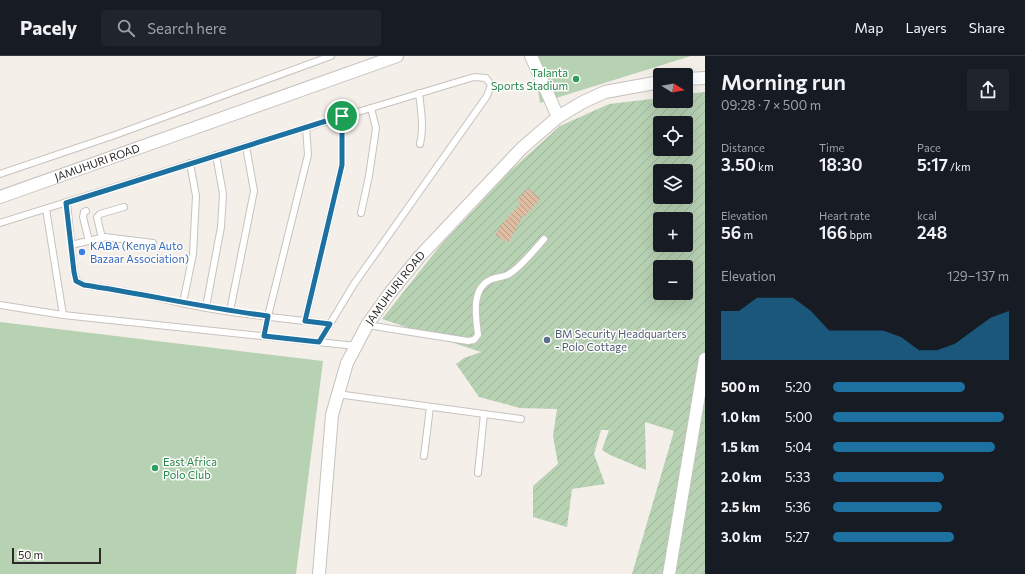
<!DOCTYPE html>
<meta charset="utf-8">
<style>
:root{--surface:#171b24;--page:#20242c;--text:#f1f3f6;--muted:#9ea1a6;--line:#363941;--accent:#1d71a1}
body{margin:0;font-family:Commissioner,sans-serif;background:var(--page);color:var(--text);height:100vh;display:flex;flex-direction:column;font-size:15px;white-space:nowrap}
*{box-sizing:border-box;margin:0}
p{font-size:13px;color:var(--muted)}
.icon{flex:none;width:22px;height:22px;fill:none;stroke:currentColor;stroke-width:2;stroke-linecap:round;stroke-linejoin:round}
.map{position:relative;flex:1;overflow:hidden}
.drawer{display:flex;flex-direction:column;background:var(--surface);width:320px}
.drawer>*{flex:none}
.needle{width:26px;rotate:101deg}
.fabs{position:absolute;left:653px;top:12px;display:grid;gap:8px}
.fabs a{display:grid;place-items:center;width:40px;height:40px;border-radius:4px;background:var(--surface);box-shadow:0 4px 16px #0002;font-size:20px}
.scale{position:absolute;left:12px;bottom:10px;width:89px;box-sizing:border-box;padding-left:4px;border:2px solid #2c2a28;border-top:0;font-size:11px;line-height:14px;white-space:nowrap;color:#2c2a28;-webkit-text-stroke:3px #fefdfc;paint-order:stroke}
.pin{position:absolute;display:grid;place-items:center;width:34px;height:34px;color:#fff;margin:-17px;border:2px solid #fff;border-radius:50%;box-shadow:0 1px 4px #0007}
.round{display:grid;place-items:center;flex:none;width:42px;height:42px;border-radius:4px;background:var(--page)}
.headline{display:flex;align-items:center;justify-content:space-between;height:68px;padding:0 16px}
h1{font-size:22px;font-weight:600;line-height:30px}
.stats{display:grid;grid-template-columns:repeat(3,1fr);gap:6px;height:68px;padding:4px 16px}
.stats div{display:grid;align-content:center}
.stats b{font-size:17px;font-weight:600}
.stats small{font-size:11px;font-weight:400}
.stats p{font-size:11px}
.chart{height:112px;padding:8px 16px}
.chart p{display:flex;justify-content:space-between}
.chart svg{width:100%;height:72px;margin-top:4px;fill:var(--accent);opacity:.7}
ul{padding:0 16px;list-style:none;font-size:13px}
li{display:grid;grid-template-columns:64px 48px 1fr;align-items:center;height:30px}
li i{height:10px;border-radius:5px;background:var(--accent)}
header{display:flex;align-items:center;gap:24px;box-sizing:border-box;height:56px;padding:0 20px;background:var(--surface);border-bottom:1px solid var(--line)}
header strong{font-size:19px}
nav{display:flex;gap:22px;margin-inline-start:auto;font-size:14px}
.search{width:280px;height:36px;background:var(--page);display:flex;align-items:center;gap:10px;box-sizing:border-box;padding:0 14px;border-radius:4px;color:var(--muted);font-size:15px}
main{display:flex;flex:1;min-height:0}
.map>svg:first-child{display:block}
.grass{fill:#b7d1b3}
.garden{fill:url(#garden-furrows);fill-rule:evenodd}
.building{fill:url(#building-back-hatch)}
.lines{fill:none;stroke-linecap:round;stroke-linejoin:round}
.service-casing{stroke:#c7c2be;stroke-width:8}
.minor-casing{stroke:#c7c2be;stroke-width:14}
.service{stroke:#fff;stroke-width:6}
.minor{stroke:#fff;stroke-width:12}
.route-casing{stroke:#fff;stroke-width:8}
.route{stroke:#1d71a1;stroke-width:5}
.leisure-dot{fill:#2e9e5b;stroke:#fefdfc;stroke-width:1.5}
.shop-dot{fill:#3f7fe0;stroke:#fefdfc;stroke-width:1.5}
.service-dot{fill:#5c6f8a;stroke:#fefdfc;stroke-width:1.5}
.labels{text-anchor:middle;stroke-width:3;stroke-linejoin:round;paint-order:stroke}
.leisure-label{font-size:11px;fill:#27864d;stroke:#fefdfc;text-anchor:end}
.street-label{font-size:11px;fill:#2c2a28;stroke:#fefdfc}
.shop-label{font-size:11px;fill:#366cbe;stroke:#fefdfc;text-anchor:start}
.service-label{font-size:11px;fill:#4e5e75;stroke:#fefdfc;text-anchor:start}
</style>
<header>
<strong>Pacely</strong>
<div class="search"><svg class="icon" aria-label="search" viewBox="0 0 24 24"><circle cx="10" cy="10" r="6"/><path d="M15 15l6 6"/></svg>Search here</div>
<nav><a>Map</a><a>Layers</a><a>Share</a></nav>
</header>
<main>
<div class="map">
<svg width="705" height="518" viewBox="0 0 705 518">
<defs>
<pattern id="garden-furrows" width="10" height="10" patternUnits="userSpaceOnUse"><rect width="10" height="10" fill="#b7d1b3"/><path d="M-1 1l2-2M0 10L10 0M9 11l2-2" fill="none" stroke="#9eb49a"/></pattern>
<pattern id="building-back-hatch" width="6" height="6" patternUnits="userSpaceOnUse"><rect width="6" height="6" fill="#debda3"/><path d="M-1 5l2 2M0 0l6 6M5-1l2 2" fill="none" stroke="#b49a85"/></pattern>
</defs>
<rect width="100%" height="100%" fill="#f5efea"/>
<g class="grass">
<path d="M533,0h158l-151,47z"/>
<path d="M0,266l323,39 -27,213h-296z"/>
</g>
<path class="garden" d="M705,36v482h-73l42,-143 -29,-9 1,48 -36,-15 -8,-5 7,-20h-8l-7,24 11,30 -33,5 -5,38 -34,-10v-31l25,-22 -5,-28 4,-27 -37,-1 -41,-11 -23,-33 8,-6 17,-6 -99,-33 57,-72 72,-77 49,-44 49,-22 51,-6v3h26v-7zM660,67h26v26h-26zM660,115h26v26h-26zM660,163h26v26h-26zM660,211h26v26h-26z"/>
<path class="building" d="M528,132l12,11 -16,18 -1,-1 -15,27 -13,-8 7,-11 18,-20 -3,-4z"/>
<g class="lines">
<g class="service-casing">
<g id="service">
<path d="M419,37c2,17 5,34 1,51"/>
<path d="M0,118l115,-39 216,-79"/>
<path d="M67,147l7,69 3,9 7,4c34,5 68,11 102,19 47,10 96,14 144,20"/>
<path d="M46,153l17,106"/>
<path d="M86,155l-2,1 -1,5 6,24"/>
<path d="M361,157l8,-37 7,-48 -5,-20"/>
<path d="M0,167l278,-87 196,-59 12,1 5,7 -4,11 -133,188 -35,58"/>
<path d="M102,182l-5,-21 3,-3 24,-7"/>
<path d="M71,189l34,-8 48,6"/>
<path d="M183,247l10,-49 3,-58 -6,-33"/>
<path d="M0,249l63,10 293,31"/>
<path d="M206,251l15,-80 2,-33 -7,-39"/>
<path d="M230,255l24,-120 -8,-45"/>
<path d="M305,265l37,-156v-49"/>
<path d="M367,269l101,16 6,-1 4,-5c-2,-19 -8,-47 14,-56 5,-2 12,-2 17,-5 11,-6 27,-26 35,-35"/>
<path d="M264,280l4,-20 40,-161 -2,-28"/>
<path d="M337,338l184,25"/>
<path d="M424,400l6,-49"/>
<path d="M478,417l6,-59"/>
</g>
</g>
<g class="minor-casing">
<g id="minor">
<path d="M686,23l19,-1"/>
<path d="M558,61l25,-15 22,-10 55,-10"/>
<path id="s1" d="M0,141l397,-141"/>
<path id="s2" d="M319,518l13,-159 15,-52 20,-38 23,-32 29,-36 103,-109 36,-31 -27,-61"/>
<path d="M669,518l36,-215"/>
</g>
</g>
<use href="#service" class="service"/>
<use href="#minor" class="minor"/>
</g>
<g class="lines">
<g class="route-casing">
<path id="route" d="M342,60v49l-37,156 25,3 -11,18 -55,-6 4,-20c-62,-8 -123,-22 -184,-31l-8,-4 -2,-9 -8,-69z"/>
</g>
<use href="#route" class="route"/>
</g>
<g class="leisure-dot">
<circle cx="576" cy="23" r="4"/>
<circle cx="155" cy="412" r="4"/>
</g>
<circle class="shop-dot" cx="82" cy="196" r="4"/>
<circle class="service-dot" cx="547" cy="284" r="4"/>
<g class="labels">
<g class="leisure-label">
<text x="568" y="21">Talanta<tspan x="568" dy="13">Sports Stadium</tspan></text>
<text x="163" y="410" text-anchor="start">East Africa<tspan x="163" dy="13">Polo Club</tspan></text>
</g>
<g class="street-label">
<text dy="4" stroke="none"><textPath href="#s1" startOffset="103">JAMUHURI ROAD</textPath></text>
<text dy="4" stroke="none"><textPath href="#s2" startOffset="303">JAMUHURI ROAD</textPath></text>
</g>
<g class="shop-label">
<text x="90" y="194">KABA (Kenya Auto<tspan x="90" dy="13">Bazaar Association)</tspan></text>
</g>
<g class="service-label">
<text x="555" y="282">BM Security Headquarters<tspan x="555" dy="13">- Polo Cottage</tspan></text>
</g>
</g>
</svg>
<div class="fabs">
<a><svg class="needle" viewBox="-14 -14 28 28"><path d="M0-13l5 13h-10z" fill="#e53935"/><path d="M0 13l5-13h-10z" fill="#9ea1a6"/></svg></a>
<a><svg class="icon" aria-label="locate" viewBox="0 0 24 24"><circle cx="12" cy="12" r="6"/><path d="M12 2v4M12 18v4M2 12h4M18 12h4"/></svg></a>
<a><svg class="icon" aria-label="layers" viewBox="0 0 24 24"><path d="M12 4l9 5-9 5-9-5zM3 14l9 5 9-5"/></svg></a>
<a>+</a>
<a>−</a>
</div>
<div class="scale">50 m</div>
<div class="pin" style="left:342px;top:60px;background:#1e9e55"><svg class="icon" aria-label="arrive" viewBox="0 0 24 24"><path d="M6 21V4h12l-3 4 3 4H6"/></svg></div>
</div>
<section class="drawer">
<div class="headline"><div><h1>Morning run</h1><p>09:28 · 7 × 500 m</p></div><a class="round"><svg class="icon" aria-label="share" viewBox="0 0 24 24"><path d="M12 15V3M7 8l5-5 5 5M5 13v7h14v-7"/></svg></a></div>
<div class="stats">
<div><p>Distance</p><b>3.50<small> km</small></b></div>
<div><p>Time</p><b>18:30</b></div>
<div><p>Pace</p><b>5:17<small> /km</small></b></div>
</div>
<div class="stats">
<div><p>Elevation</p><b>56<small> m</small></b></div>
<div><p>Heart rate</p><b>166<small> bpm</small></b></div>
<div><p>kcal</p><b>248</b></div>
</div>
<div class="chart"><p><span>Elevation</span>129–137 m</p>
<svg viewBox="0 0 160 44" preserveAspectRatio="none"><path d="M0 44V14L10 14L20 6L30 6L40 6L50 14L60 26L70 26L80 26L90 26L100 30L110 38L120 38L130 34L140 26L150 18L160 14V44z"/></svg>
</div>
<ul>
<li><b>500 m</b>5:20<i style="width:75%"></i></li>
<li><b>1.0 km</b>5:00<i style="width:97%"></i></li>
<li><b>1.5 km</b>5:04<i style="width:92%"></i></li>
<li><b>2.0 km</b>5:33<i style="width:63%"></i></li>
<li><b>2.5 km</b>5:36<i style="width:62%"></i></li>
<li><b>3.0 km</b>5:27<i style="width:69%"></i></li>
</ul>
</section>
</main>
